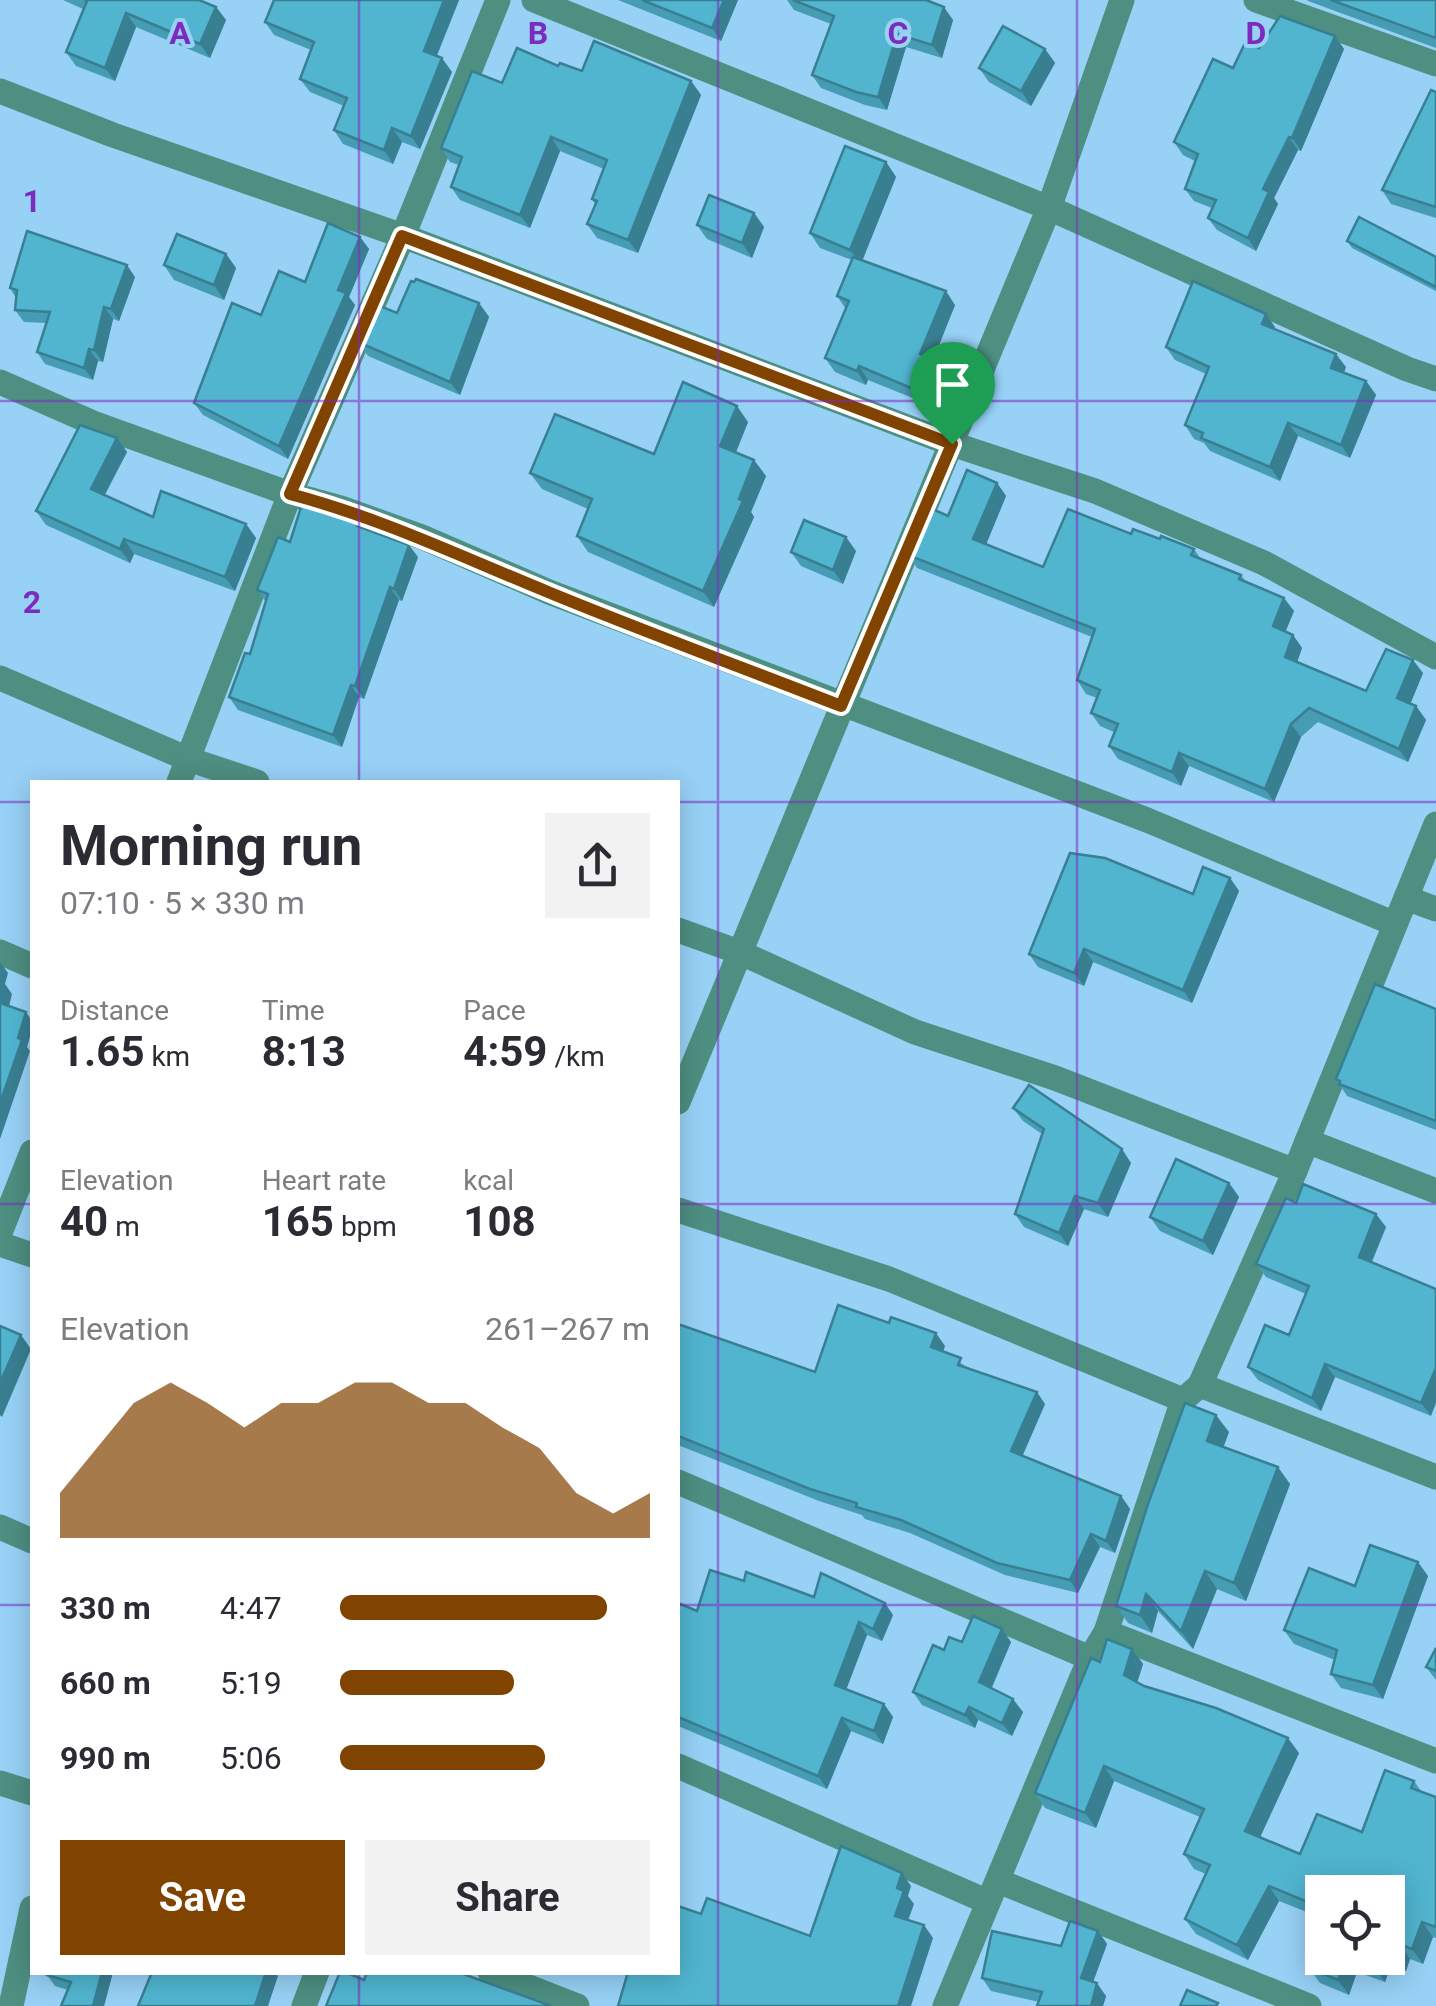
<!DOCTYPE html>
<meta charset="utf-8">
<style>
:root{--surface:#fff;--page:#f2f2f3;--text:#2b2b33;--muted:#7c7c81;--accent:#814300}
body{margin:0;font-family:Roboto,sans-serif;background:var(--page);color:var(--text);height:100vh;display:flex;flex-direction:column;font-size:38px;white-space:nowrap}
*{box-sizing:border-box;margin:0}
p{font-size:32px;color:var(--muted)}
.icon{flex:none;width:55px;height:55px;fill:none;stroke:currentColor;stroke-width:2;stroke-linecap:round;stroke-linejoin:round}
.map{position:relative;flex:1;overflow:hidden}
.drawer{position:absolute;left:30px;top:780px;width:650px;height:1195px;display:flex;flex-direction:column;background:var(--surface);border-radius:0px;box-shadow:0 5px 25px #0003}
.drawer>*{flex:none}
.buttons{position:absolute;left:1305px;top:1875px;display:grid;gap:20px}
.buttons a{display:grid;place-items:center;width:100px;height:100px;border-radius:0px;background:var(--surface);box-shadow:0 5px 25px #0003;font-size:50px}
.pin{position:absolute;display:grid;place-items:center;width:85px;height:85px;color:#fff;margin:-102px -42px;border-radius:50% 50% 50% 0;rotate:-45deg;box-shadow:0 0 10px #0007}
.pin .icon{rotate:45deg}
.round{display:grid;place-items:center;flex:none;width:105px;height:105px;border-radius:0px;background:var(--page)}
.head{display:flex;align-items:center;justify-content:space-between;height:170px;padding:0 30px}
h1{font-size:55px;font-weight:700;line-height:75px}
.metrics{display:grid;grid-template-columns:repeat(3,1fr);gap:15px;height:170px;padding:10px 30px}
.metrics div{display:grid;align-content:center}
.metrics b{font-size:42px;font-weight:700}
.metrics small{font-size:28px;font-weight:400}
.metrics p{font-size:28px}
.chart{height:280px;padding:20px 30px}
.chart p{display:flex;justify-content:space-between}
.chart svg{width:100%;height:180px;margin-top:10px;fill:var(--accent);opacity:.7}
.button{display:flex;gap:20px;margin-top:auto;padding:20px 30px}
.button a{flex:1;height:115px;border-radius:0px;background:var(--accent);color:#fff;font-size:40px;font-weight:700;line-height:115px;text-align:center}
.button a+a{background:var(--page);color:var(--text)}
ul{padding:0 30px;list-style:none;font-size:32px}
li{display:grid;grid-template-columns:160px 120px 1fr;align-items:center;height:75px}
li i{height:25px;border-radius:12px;background:var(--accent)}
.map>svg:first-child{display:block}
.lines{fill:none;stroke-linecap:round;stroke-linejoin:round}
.minor{stroke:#4d8f81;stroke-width:25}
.wall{fill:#469cb3}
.shaded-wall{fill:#397f92}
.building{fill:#51b5d0;stroke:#397f92;stroke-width:2.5}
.route-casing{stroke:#fff;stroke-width:20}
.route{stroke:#814300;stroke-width:12}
.grid{fill:none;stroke:#7b2cbf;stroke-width:2.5;stroke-opacity:0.55}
.grid-label{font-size:32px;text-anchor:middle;font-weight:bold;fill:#7b2cbf;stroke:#97d1f6;stroke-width:8;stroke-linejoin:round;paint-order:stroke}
</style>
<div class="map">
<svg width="1436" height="2006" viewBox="0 0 1436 2006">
<rect width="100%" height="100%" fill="#97d1f6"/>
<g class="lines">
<g class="minor">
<path d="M534,0l515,208 358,161 29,10"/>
<path d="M1256,0l180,64"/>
<path d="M0,91l113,44 290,101 549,208 143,47 169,72 172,94"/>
<path d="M0,382l93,41 197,71 51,14 81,29 127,55 598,228 248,104"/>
<path d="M0,678l188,81 69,23"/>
<path d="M179,782l111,-288 113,-258 95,-236"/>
<path d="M1406,898l30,11"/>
<path d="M678,930l61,22 176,80 140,46 240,93"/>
<path d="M0,952l32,14"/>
<path d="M678,1102l371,-894 73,-208"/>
<path d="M1307,1141l129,50"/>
<path d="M678,1210l211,69 294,121"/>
<path d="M0,1233l32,-81"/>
<path d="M0,1244l32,11"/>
<path d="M1200,1385l236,92"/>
<path d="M678,1482l412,176"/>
<path d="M0,1527l32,14"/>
<path d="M1106,1632l330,129"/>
<path d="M678,1766l310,136"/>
<path d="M0,1783l32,10"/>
<path d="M998,1881l311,125"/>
<path d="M490,1972l87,34"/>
<path d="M11,2006l21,-98"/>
<path d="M304,2006l13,-34"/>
<path d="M945,2006l145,-348 16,-26 77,-232 17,-15 95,-214 141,-347"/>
</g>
</g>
<g class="wall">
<path d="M63,0h136l17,7 10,13 -16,38 -74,-31 -21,54 -39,-15 -10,-14 17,-43z"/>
<path d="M274,0h185l-22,56 15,16 -32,77 -18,-7 -9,22 -50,-20 -9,-14 10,-24 -34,-14 -10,-13 11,-29 -37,-15 -9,-13z"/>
<path d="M618,0h120l-17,41z"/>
<path d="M787,0h139l27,20 -11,38 -36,-11 -19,63 -22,-5 -44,-17 -9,-13 19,-51 -37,-14z"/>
<path d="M1307,0h129v48l-128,-47z"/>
<path d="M1335,36l9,13 -43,102 -3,-1 -24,48 4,6 -22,47 -39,-21 -9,-12 4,-10 -18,-7 -9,-12 10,-28 -12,-6 -9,-13 59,-74 26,-20z"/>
<path d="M1045,49l10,14 -24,43 -42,-24 -10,-14z"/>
<path d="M558,66l24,5 109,10 10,14 -63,158 -41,-15 -10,-14 8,-20 -3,-5 12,-30 -44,-18 -30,77 -70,-28 -9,-13 8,-22 -9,-3 -9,-14 61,-65z"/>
<path d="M1436,92v126l-45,-14 -9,-14z"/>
<path d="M886,162l10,15 -34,83 93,45 -24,60 2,4 -13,32 -52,-21 -2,5 -31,-13 -10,-14 21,-49 -9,-13 15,-36 -32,-12 -10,-15z"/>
<path d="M754,213l10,14 -12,31 -45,-19 -10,-14z"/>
<path d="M360,237l9,12 -20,48 6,8 -67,154 -85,-44 -9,-12 67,-88 44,-33z"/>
<path d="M1347,241l89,16v34l-84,-43z"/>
<path d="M226,254l10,14 -12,32 -50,-20 -10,-15z"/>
<path d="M135,277l-16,44 -6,-2 -10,43 -5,-1 -5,19 -48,-16 -8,-12 10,-29 -23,-1 -9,-12 1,-12 -6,-10z"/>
<path d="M479,303l10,14 -29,78 -92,-39 -10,-14 39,-29z"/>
<path d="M1275,327l-1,2 72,38 -2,6 22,8 10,14 -26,63 -52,-22 -18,45 -70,-30 -6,-8 -10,-4 -9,-14 21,-51 -31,-14 -9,-13z"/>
<path d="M748,422l-12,30 30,24 -15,36 3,5 -40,90 -126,-55 -11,-16 11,-27 -46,-20 -12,-16 124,-19z"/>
<path d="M117,438l10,14 -22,43 48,22 93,7 10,14 -21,53 -101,-37 -4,9 -84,-38 -10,-14z"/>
<path d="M997,483l9,13 -20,48 57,23 88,-33 29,5 34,10 6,9 41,17 5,7 48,29 -9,21 8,3 9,13 -5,14 69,29 57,-18 -13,31 6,2 10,14 -18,42 -90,-40 -17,15 -27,65 -85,-36 -8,20 -63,-27 -9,-13 5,-14 -14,-6 -9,-13 6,-15 -11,-4 -9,-14 15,-43 -175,-69 -9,-13 40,-39z"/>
<path d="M362,528l56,29 -16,44 -3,-1 -35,99 -5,-2 -17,50 -104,-37 -9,-13 21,-43 16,-52 -9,-12 33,-48z"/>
<path d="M856,551l-13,33 -42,-18 -10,-14z"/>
<path d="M1230,878l9,13 -47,112 -99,-41 -9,24 -46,-19 -9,-13 164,-60z"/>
<path d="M1436,1009v121l-89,-34 -11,-17z"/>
<path d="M1013,1108l118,55 -23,54 -24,-8 -16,37 -44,-19 -9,-13 27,-80 -19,-13z"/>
<path d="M1229,1183l10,14 -26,58 -53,-24 -10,-14z"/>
<path d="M1296,1203l90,24 -14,35 59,154 -96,-39 -14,34 -63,-31 -10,-13 41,-32 17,-41 -40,-17 -10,-13z"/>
<path d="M678,1324l137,48 130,-26 -2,5 25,17 77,36 -23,52 99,40 9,13 -15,44 -15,-6 -22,46 -73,-18 -95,-42 -45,-14 -3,-4 -43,-14 -141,-56z"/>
<path d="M1229,1432l-6,15 67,37 -44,117 -29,-12 -24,60 -35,-38 -6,22 -24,-10 -12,-17z"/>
<path d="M1428,1576l-45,123 -42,-11 -10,-14 4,-14 -41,-16 -10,-14z"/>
<path d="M744,1581l149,34 -11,26 -15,-6 -21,55 38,14 9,13 -10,27 -32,-13 -24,58 -149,-63v-123l19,8z"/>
<path d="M962,1642h49l-19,46 31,24 -11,24 -34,-16 -3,8 -53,-23 -9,-13 31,-42z"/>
<path d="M1436,1648v32l-10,-13z"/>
<path d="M1132,1649l11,15 -6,18 162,71 -39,84 40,17 62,-22 52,-51 7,10 15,6v141l-3,-1 -10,27 -13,-5 -4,12 -15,-6 -6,17 -28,-10 -8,23 -29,-12 -11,-15 13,-10h66v-66h-66v26l-43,-17 -31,59 -52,-26 -11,-15 21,-45 -12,-5 -10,-15 16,-37 -86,-36 -18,47 -51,-20 -10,-15 65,-131z"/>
<path d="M1098,1931l9,13 -14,38 13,14 -3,10h-66l2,-4 -48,-11 -9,-13z"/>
<path d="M113,1972l-9,34h-43l7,-16 -13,-4 -8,-11z"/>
</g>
<g class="shaded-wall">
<path d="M444,0h15l-26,64 -9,-13z"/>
<path d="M724,0h14l-17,41 -9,-13z"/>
<path d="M216,7l10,13 -16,38 -10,-14z"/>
<path d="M944,7l9,13 -11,38 -10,-13z"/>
<path d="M126,13l10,14 -21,54 -10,-13z"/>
<path d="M897,34l9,13 -19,63 -9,-13z"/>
<path d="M1335,36l9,13 -43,102 -9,-13z"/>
<path d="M1045,49l10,14 -24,43 -10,-15z"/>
<path d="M442,58l10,14 -32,77 -9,-13z"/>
<path d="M691,81l10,14 -63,158 -10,-13z"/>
<path d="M392,128l10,14 -9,22 -9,-14z"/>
<path d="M551,137l9,14 -30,77 -10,-13z"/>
<path d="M1289,137l9,13 -24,48 4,6 -22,47 -8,-13 15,-49z"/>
<path d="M886,162l10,15 -35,87 -11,-14z"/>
<path d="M754,213l10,14 -12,31 -10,-15z"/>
<path d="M360,237l9,12 -20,48 6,8 -67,154 -9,-13z"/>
<path d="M226,254l10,14 -12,32 -10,-15z"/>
<path d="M127,265l8,12 -16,44 -8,-12z"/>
<path d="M946,291l9,14 -24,60 2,4 -13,32 -9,-13 9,-34z"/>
<path d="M479,303l10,14 -29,78 -10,-13z"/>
<path d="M104,307l9,12 -10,43 -9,-12z"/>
<path d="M1266,314l9,13 -4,11 -9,-14z"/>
<path d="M89,349l9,12 -5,19 -9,-12z"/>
<path d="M1336,354l10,13 -6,14 -9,-13z"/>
<path d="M859,366l9,14 -2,5 -9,-14z"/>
<path d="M1366,381l10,14 -26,63 -9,-13z"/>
<path d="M737,406l11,16 -16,40 -12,-16z"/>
<path d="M1288,423l10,13 -18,45 -10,-14z"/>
<path d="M117,438l10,14 -27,51 -9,-14z"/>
<path d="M754,460l12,16 -15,36 3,5 -40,90 -11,-16z"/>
<path d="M997,483l9,13 -23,56 -10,-13z"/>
<path d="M246,524l10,14 -21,53 -10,-14z"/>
<path d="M846,537l10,14 -13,33 -10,-14z"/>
<path d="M124,539l10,15 -4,9 -10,-14z"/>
<path d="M409,545l9,12 -16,44 -8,-12z"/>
<path d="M390,587l9,13 -35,99 -9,-13z"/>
<path d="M1284,598l10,13 -12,29 -9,-14z"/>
<path d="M1293,635l9,13 -8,23 -9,-14z"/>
<path d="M1413,660l10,13 -16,39 -10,-14z"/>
<path d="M351,685l8,12 -17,50 -9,-12z"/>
<path d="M1416,706l10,14 -18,42 -9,-13z"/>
<path d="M1291,724l10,13 -27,65 -9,-13z"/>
<path d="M1179,753l10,13 -8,20 -9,-14z"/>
<path d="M1230,878l9,13 -47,112 -9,-13z"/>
<path d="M1084,949l9,13 -9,24 -10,-13z"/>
<path d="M0,962l8,11 -3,11 7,10 -5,21 -7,-10z"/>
<path d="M26,1012l6,9v9l-5,17 3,4 -30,88v-36z"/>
<path d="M1122,1149l9,14 -23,54 -10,-14z"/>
<path d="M1229,1183l10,14 -26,58 -10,-14z"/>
<path d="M1075,1196l9,13 -16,37 -9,-13z"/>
<path d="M1376,1214l10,13 -18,43 -9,-13z"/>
<path d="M936,1333l9,13 -5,13 -9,-12z"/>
<path d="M21,1335l10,14 -29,68 -2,-2v-32z"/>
<path d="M1325,1364l10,13 -14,34 -9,-13z"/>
<path d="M1436,1368v35l-5,13 -10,-13z"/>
<path d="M1037,1392l8,12 -26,60 -8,-13z"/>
<path d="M1216,1415l13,17 -10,27 -12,-18z"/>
<path d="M1278,1467l12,17 -44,117 -12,-18z"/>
<path d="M1121,1496l9,13 -15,44 -9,-12z"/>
<path d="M1091,1534l9,13 -22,46 -8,-13z"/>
<path d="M1418,1562l10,14 -45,123 -10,-14z"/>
<path d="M1205,1571l12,18 -24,60 -12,-18z"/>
<path d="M1146,1594l12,17 -6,22 -12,-18z"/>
<path d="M885,1603l8,12 -11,26 -9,-12z"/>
<path d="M859,1622l8,13 -24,63 -8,-13z"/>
<path d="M1002,1629l9,13 -23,53 -9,-13z"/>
<path d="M1132,1649l11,15 -8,26 -11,-15z"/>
<path d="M1013,1699l10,13 -11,24 -10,-13z"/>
<path d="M884,1704l9,13 -10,27 -9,-13z"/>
<path d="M969,1707l9,13 -3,8 -10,-13z"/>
<path d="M842,1718l9,13 -24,58 -9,-13z"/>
<path d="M1288,1738l11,15 -43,93 -11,-15z"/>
<path d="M1104,1766l10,15 -18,47 -11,-15z"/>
<path d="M902,1873l9,13 -3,10 6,8 -9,25 -10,-13 2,-28z"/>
<path d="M1269,1886l10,15 -31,59 -11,-15z"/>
<path d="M1422,1922l11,15 -10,27 -11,-15z"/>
<path d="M924,1925l9,13 -22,68h-13z"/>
<path d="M1098,1931l9,13 -17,46 -9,-12z"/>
<path d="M1399,1944l11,15 -4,12 -11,-15z"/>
<path d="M1346,1958l11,14 -8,23 -11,-15z"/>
<path d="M1378,1958h8l5,7 -6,17 -11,-15z"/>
<path d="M102,1972h11l-9,34h-11z"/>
<path d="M266,1972h9l3,4 -10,30h-13z"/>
<path d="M1097,1983l9,13 -3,10h-12z"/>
</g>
<g class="building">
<path d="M85,0h114l17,7 -16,37 -74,-31 -21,55 -39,-16 21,-51z"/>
<path d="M274,0h170l-20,51 18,7 -31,78 -19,-8 -8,22 -50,-20 13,-32 -47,-19 14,-37 -49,-20z"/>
<path d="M642,0h82l-12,28z"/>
<path d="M793,0h133l18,7 -12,38 -35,-11 -19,63 -22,-5 -44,-17 22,-59z"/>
<path d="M1331,0h105v38z"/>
<path d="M1280,16l55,20 -43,102 -3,-1 -26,52 6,3 -21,46 -40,-20 8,-18 -31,-11 13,-35 -24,-12 39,-83 20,9 13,-27 13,7z"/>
<path d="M1003,26l42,23 -24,42 -42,-23z"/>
<path d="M594,41l97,40 -63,159 -41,-16 10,-23 -5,-2 15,-39 -56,-23 -31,78 -69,-28 11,-30 -21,-9 31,-77 30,12 15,-35 41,18 2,-3 22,8z"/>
<path d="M1431,90l5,2v115l-54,-17z"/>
<path d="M845,146l41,16 -36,88 -40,-17z"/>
<path d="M709,195l45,18 -12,30 -45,-18z"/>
<path d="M1359,217l77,40v30l-89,-46z"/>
<path d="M328,223l32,14 -22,53 8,3 -67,153 -85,-43 38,-100 29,12 18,-44 26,11z"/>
<path d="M27,231l100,34 -16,44 -7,-2 -10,43 -5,-1 -5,19 -47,-16 13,-40 -35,-2 2,-20 -7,-2z"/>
<path d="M177,234l49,20 -12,31 -50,-20z"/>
<path d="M853,257l93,34 -26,63 4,2 -13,32 -52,-22 -2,5 -32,-13 24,-57 -12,-5z"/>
<path d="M416,279l63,24 -29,79 -92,-40 17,-38 22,9 14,-32 3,1z"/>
<path d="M1193,281l73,33 -4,10 74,30 -5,14 35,13 -25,64 -53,-22 -18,44 -69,-29 2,-5 -18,-8 24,-58 -43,-20z"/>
<path d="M683,382l54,24 -17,40 34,14 -15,39 4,2 -40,90 -126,-55 15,-37 -62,-26 25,-59 99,40z"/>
<path d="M80,425l37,13 -26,51 62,28 8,-26 85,33 -21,53 -101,-38 -4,10 -84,-38z"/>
<path d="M967,470l30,13 -24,56 70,28 25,-58 63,25 2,-5 27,10 1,-3 33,13 -3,6 50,20 -2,4 45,19 -11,28 20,9 -8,22 81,34 20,-42 27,11 -16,38 19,8 -17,43 -90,-41 -18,16 -26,65 -86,-36 -7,19 -63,-26 9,-22 -27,-11 9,-23 -23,-10 18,-51 -187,-74 20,-48 20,9z"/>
<path d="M302,504l56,18 -1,4 52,19 -15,44 -4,-2 -35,99 -4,-1 -18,50 -104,-38 16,-44 5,1 18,-60 -11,-4 21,-53 12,5z"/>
<path d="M804,520l42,17 -13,33 -42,-18z"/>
<path d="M1070,853l35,5 88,36 10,-27 27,11 -47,112 -99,-41 -10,24 -45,-19z"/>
<path d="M1375,984l61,25v112l-97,-37 1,-3 -4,-2z"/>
<path d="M0,1003l26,9 -8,26 4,2 -22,63z"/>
<path d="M1029,1085l93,64 -24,54 -23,-7 -16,37 -44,-19 29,-85 -31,-21z"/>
<path d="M1176,1159l53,24 -26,58 -53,-24z"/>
<path d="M1303,1184l73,30 -17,43 77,32v79l-15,35 -96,-39 -13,34 -64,-31 17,-42 24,10 20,-49 -53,-22 30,-66 10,5z"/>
<path d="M838,1305l51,18 2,-6 45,16 -5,14 30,11 -3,7 79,27 -26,59 110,45 -15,45 -15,-7 -21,46 -73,-17 -96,-43 -45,-13 1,-4 -47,-14 -132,-53v-112l137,48z"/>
<path d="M0,1326l21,9 -21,48z"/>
<path d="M1185,1403l31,12 -9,26 71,26 -44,116 -29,-12 -24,60 -35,-37 -6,21 -24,-9 32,-102z"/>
<path d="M1370,1545l48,17 -45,123 -42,-11 6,-24 -53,-20 25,-62 46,18z"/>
<path d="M710,1570l34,11 2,-9 68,25 7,-24 64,30 -12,26 -14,-7 -24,63 49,19 -10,27 -32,-13 -24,58 -140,-59v-114l19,8z"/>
<path d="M973,1616l29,13 -23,53 34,17 -11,24 -33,-16 -4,8 -52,-23 20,-47 11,5 5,-13 13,5z"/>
<path d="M1107,1639l25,10 -8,26 20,11 72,22 72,30 -43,93 55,23 17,-40 45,18 23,-62 29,11 -3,7 25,9v130l-14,-5 -10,27 -13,-5 -4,12 -7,-3v-61h-66v16l-53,-22 -32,59 -52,-26 25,-54 -26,-11 20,-45 -100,-43 -19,47 -50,-20 56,-135 9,4z"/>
<path d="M1436,1648v23l-10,-4z"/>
<path d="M841,1846l61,27 -5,15 7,3 -9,25 29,9 -26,81h-280l10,-34h50v-66l23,8 6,-16 103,38z"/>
<path d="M1070,1921l28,10 -17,47 16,5 -6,23h-54l5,-14 -60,-14 10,-47 69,15z"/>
<path d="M1322,1933v25h24l-8,22 -29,-12z"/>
<path d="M1349,1958h29l-4,9z"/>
<path d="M47,1972h55l-9,34h-32l10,-24 -24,-7z"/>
<path d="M152,1972h114l-11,34h-117z"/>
<path d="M340,1972h5l19,8 3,-8h91l93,34h-225z"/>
<path d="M1187,1990l31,13 -2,3h-36z"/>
</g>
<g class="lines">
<g class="route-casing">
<path id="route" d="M402,236l550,208 -111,262c-97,-38 -196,-74 -293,-114 -86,-35 -167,-74 -258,-98z"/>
</g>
<use href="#route" class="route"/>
</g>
<path class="grid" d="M359,0v782M718,0v2006M1077,0v2006M0,401h1436M0,802h32M678,802h758M0,1204h32M678,1204h758M0,1605h32M678,1605h758M359,1972v34"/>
<g class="grid-label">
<text x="180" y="44">A</text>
<text x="538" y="44">B</text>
<text x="898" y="44">C</text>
<text x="1256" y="44">D</text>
<text x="32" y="212">1</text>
<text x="32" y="613">2</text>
</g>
</svg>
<div class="buttons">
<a><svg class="icon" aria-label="locate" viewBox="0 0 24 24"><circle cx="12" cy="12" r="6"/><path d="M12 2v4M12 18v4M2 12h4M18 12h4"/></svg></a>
</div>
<div class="pin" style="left:952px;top:444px;background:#1e9e55"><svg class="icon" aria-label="arrive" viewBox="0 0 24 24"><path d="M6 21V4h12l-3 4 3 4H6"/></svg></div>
<section class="drawer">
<div class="head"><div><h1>Morning run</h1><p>07:10 · 5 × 330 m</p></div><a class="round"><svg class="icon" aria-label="share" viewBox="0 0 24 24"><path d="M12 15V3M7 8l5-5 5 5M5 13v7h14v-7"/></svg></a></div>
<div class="metrics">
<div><p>Distance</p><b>1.65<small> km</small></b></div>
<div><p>Time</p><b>8:13</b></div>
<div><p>Pace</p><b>4:59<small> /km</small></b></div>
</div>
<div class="metrics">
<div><p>Elevation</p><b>40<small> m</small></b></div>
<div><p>Heart rate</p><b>165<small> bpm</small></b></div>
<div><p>kcal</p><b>108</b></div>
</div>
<div class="chart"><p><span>Elevation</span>261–267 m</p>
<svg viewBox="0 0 160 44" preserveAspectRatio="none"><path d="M0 44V33L10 22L20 11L30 6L40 11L50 17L60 11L70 11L80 6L90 6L100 11L110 11L120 17L130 22L140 33L150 38L160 33V44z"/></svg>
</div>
<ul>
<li><b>330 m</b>4:47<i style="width:86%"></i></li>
<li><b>660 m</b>5:19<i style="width:56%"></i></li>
<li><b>990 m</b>5:06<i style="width:66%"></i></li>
</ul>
<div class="button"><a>Save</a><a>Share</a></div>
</section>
</div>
